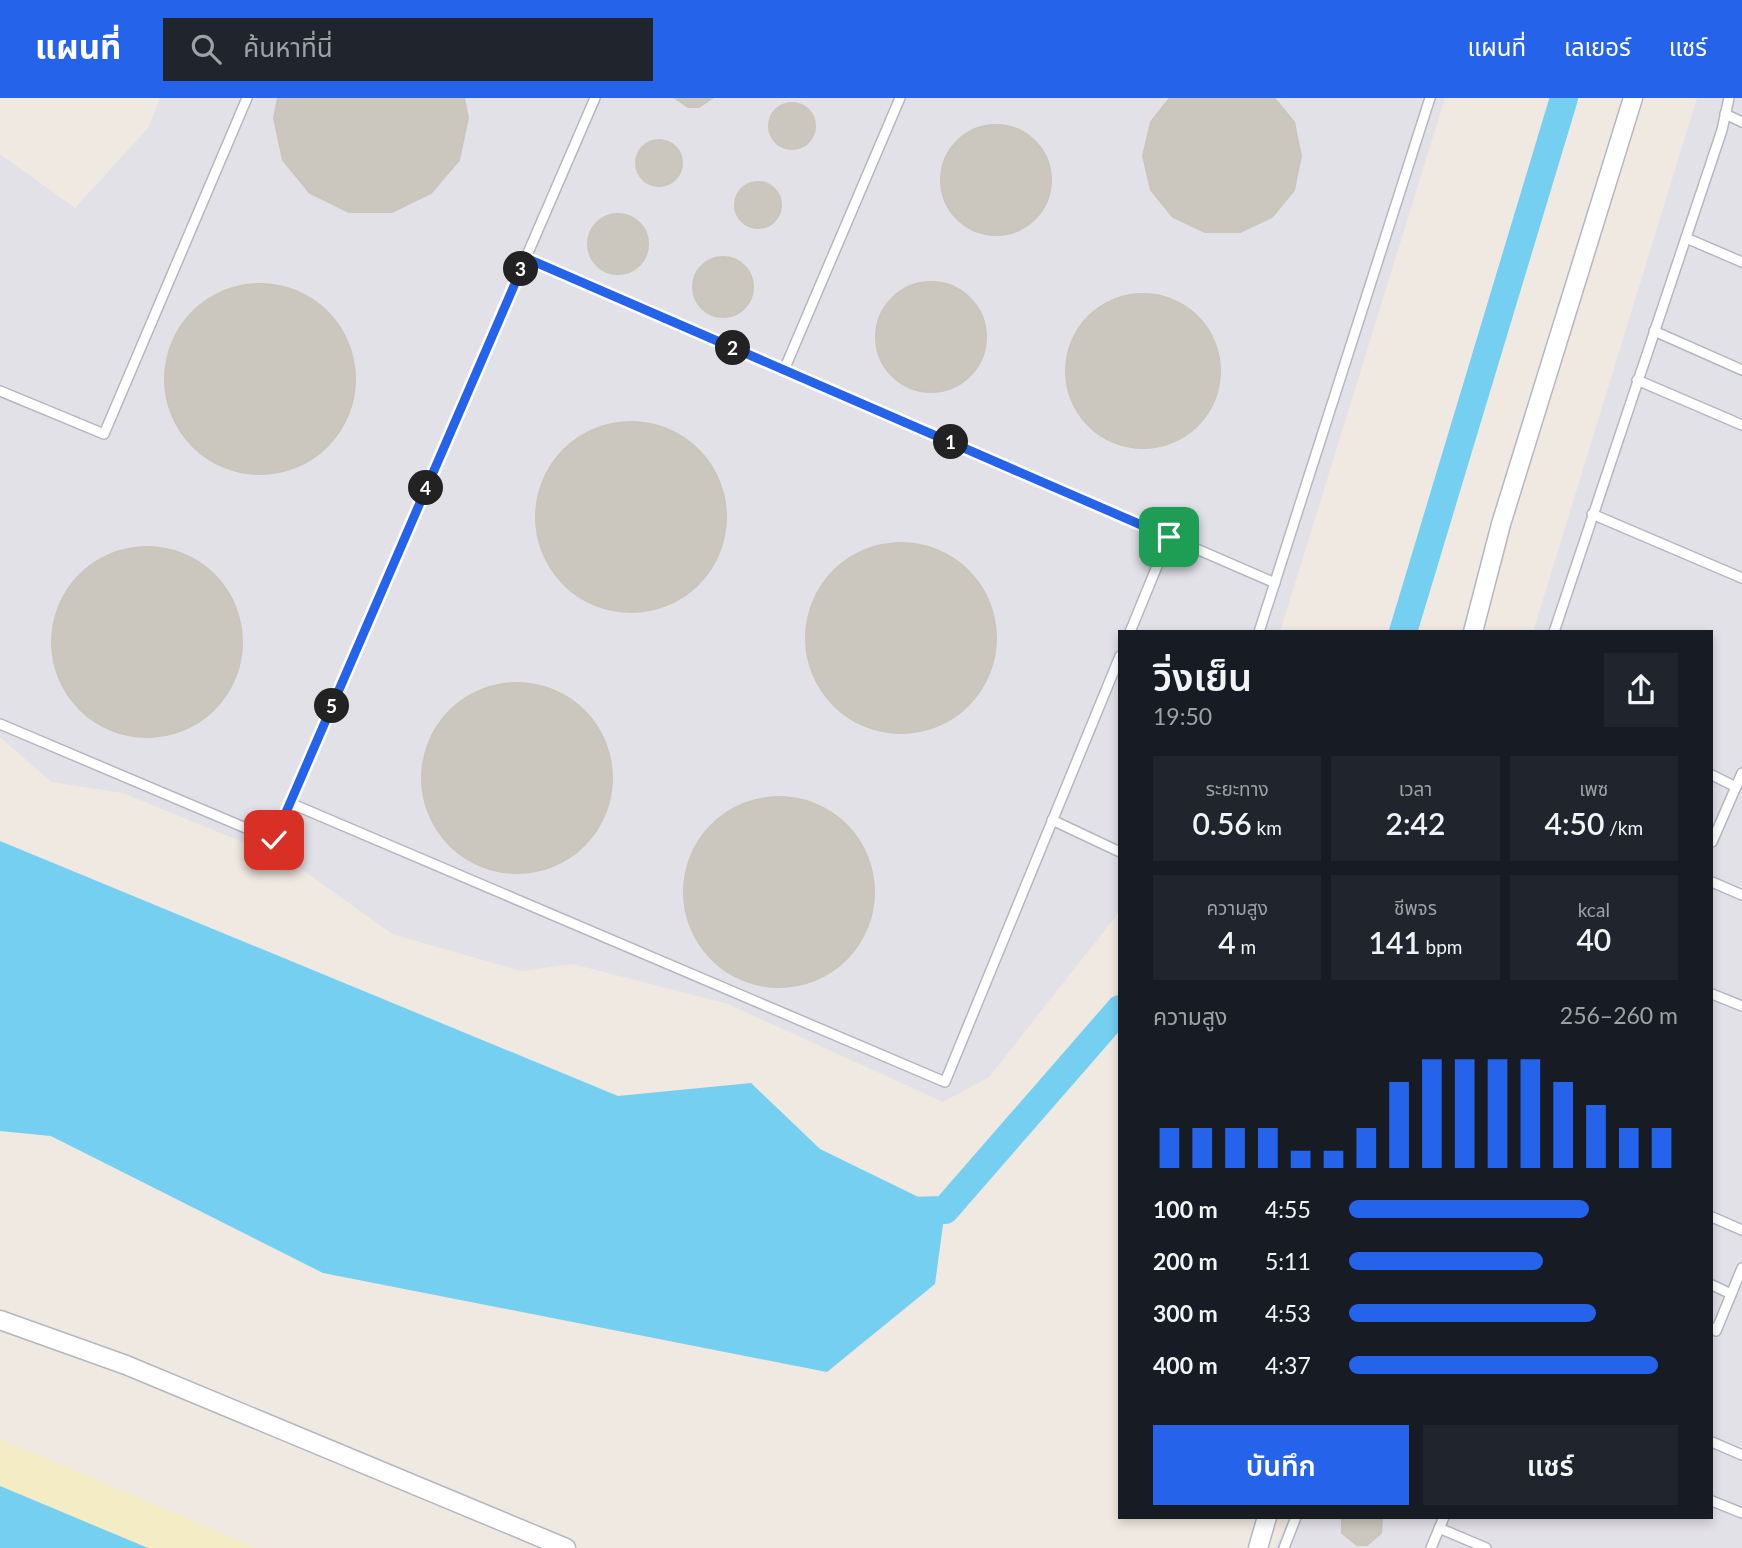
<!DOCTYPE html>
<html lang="th">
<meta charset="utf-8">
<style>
:root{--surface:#171b24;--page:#20242c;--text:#f1f3f6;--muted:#9ea1a6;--accent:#2563eb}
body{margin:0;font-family:Lato,"Noto Sans Thai",sans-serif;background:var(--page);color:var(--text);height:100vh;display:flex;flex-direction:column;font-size:26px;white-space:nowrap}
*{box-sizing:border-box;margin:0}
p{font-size:23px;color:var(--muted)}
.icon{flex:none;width:38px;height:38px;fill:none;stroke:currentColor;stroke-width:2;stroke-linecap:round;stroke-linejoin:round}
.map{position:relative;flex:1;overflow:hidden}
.details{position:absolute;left:1118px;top:532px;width:595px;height:889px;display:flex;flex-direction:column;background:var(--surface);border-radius:0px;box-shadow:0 4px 10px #0003}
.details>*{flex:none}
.pin{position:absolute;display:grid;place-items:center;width:60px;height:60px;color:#fff;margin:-30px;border-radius:14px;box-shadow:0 4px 10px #0006}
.km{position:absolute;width:35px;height:35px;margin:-18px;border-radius:50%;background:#222;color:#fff;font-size:19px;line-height:35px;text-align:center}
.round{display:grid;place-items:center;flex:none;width:74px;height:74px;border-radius:0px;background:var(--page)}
.head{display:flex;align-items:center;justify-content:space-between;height:119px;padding:0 35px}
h1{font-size:38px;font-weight:600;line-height:52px}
.figures{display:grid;grid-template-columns:repeat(3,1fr);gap:10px;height:119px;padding:7px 35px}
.figures div{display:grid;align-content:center;border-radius:0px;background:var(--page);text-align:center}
.figures b{font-size:30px;font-weight:600}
.figures small{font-size:19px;font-weight:400}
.figures p{font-size:19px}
.chart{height:196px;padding:14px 35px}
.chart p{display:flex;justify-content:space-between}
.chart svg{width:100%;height:126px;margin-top:7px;stroke:var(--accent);stroke-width:6}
.action{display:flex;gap:14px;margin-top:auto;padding:14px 35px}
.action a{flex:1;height:80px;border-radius:0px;background:var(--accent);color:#fff;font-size:28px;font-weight:600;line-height:80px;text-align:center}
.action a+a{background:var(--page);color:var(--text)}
ul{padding:0 35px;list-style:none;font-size:23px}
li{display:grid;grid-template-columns:112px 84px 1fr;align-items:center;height:52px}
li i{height:18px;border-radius:9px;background:var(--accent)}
header{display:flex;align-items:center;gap:42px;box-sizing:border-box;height:98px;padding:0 35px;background:var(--accent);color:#fff}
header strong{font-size:33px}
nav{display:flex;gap:38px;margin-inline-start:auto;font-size:24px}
.search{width:490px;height:63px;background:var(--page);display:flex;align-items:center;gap:18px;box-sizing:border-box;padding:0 24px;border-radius:0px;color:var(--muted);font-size:26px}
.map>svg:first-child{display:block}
.industrial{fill:#e3e1e8}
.sand{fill:#f3ecc5}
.water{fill:#75cff0}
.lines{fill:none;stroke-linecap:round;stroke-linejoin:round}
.river{stroke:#75cff0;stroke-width:28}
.building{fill:#cbc7bf;stroke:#cbc5ba;stroke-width:2}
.lane-casing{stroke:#b4b7c1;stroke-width:12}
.street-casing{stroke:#b4b7c1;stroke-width:21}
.lane{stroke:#fff;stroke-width:9}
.street{stroke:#fff;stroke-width:18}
.route-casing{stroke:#fff;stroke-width:14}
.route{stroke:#2563eb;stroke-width:9}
</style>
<header>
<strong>แผนที่</strong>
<div class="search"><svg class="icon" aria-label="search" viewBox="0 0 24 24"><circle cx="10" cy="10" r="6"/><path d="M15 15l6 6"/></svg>ค้นหาที่นี่</div>
<nav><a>แผนที่</a><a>เลเยอร์</a><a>แชร์</a></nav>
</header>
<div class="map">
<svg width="1742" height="1450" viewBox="0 0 1742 1450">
<rect width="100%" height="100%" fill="#efe9e1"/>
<g class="industrial">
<path d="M160,0h1285l-165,534h-160v279l-131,166 -46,25 -215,-98 -155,-40 -52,7 -129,-37 -99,-71 -170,-70 -72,-11 -51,-45v-583l75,54 73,-80z"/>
<path d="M1697,0h45v1450h-467l15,-31h422v-885h-179z"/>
</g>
<path class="sand" d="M0,1341l257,109h-109l-148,-62z"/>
<g class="water">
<path d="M0,743l618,255 133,-13 69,66 125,61 -10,74 -108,88 -504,-99 -272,-137 -51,-5z"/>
<path d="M0,1388l148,62h-148z"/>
</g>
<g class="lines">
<g class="river">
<path d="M1403,534l161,-534"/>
<path d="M906,1113l39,-1 175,-201"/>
</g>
</g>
<g class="building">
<path d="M278,0h186l4,20 -9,42 -28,33 -39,19h-43l-39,-19 -27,-33 -9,-42z"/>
<path d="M675,0h37l-13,9h-11z"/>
<path d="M1170,0h104l20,24 7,34 -7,34 -22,27 -32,15h-35l-32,-15 -22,-27 -8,-34 8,-34z"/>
<circle cx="792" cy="28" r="23"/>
<circle cx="996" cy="82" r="55"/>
<circle cx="659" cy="65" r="23"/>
<circle cx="758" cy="107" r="23"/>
<circle cx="618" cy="146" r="30"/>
<circle cx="723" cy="189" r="30"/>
<circle cx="931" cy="239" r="55"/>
<circle cx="260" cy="281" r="95"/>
<circle cx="1143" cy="273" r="77"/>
<circle cx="631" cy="419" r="95"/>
<circle cx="901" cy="540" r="95"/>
<circle cx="147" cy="544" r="95"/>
<circle cx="517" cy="680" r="95"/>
<circle cx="779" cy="794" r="95"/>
<path d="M1342,1419h40l-1,16 -14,12h-10l-15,-12z"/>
</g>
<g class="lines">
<g class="lane-casing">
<g id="lane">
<path d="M1725,16l17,8"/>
<path d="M1686,140l56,24"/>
<path d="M526,160l749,325"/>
<path d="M1654,233l88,39"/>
<path d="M784,272l116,-272"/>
<path d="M1637,282l105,45"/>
<path d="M0,293l104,43 143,-336"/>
<path d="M1592,416l150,64"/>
<path d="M1130,534l39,-95"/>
<path d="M1259,534l171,-534"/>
<path d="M1554,534l168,-502 7,-32"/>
<path d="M0,626l274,116 321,-742"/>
<path d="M1712,677l24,12"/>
<path d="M290,705l655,279 175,-426"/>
<path d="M1052,722l68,32"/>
<path d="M1712,744l30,-69"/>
<path d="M1712,784l30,13"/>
<path d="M1712,896l30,12"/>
<path d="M1712,1119l30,13"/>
<path d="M1712,1187l19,9"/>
<path d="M1712,1230l4,3 26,-63"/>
<path d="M1712,1344l30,13"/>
<path d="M1712,1403l30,12"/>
<path d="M1439,1430l47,20"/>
<path d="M1284,1450l12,-31"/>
<path d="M1431,1450l13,-31"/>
</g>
</g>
<g class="street-casing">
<g id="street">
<path d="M1473,534l28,-108 132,-426"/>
<path d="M0,1222l126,45 440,183"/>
<path d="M1258,1450l9,-31"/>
</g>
</g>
<use href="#lane" class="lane"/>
<use href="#street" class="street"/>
</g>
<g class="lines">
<g class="route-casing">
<path id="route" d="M274,742l252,-582 643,279"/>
</g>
<use href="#route" class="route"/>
</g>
</svg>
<div class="pin" style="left:1169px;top:439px;background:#1e9e55"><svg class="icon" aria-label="arrive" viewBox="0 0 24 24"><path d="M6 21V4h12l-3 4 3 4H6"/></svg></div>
<div class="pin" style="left:274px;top:742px;background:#d93025"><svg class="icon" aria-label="check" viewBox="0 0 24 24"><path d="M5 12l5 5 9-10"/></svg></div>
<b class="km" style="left:951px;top:344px">1</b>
<b class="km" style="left:733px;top:250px">2</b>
<b class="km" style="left:521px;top:171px">3</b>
<b class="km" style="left:426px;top:390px">4</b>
<b class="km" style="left:332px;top:608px">5</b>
<section class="details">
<div class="head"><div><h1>วิ่งเย็น</h1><p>19:50</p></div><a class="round"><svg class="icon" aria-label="share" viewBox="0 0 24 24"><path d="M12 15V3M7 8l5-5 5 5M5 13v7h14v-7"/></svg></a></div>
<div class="figures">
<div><p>ระยะทาง</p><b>0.56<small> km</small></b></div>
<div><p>เวลา</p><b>2:42</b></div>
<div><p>เพซ</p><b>4:50<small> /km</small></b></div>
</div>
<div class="figures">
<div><p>ความสูง</p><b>4<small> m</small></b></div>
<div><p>ชีพจร</p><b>141<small> bpm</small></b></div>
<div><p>kcal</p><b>40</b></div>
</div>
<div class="chart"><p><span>ความสูง</span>256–260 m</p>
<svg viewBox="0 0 160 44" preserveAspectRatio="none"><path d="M5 44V30M15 44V30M25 44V30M35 44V30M45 44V38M55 44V38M65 44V30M75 44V14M85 44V6M95 44V6M105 44V6M115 44V6M125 44V14M135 44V22M145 44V30M155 44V30"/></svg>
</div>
<ul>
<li><b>100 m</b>4:55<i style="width:73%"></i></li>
<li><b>200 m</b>5:11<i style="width:59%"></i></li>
<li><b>300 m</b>4:53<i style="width:75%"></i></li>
<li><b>400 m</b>4:37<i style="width:94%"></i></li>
</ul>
<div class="action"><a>บันทึก</a><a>แชร์</a></div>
</section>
</div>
